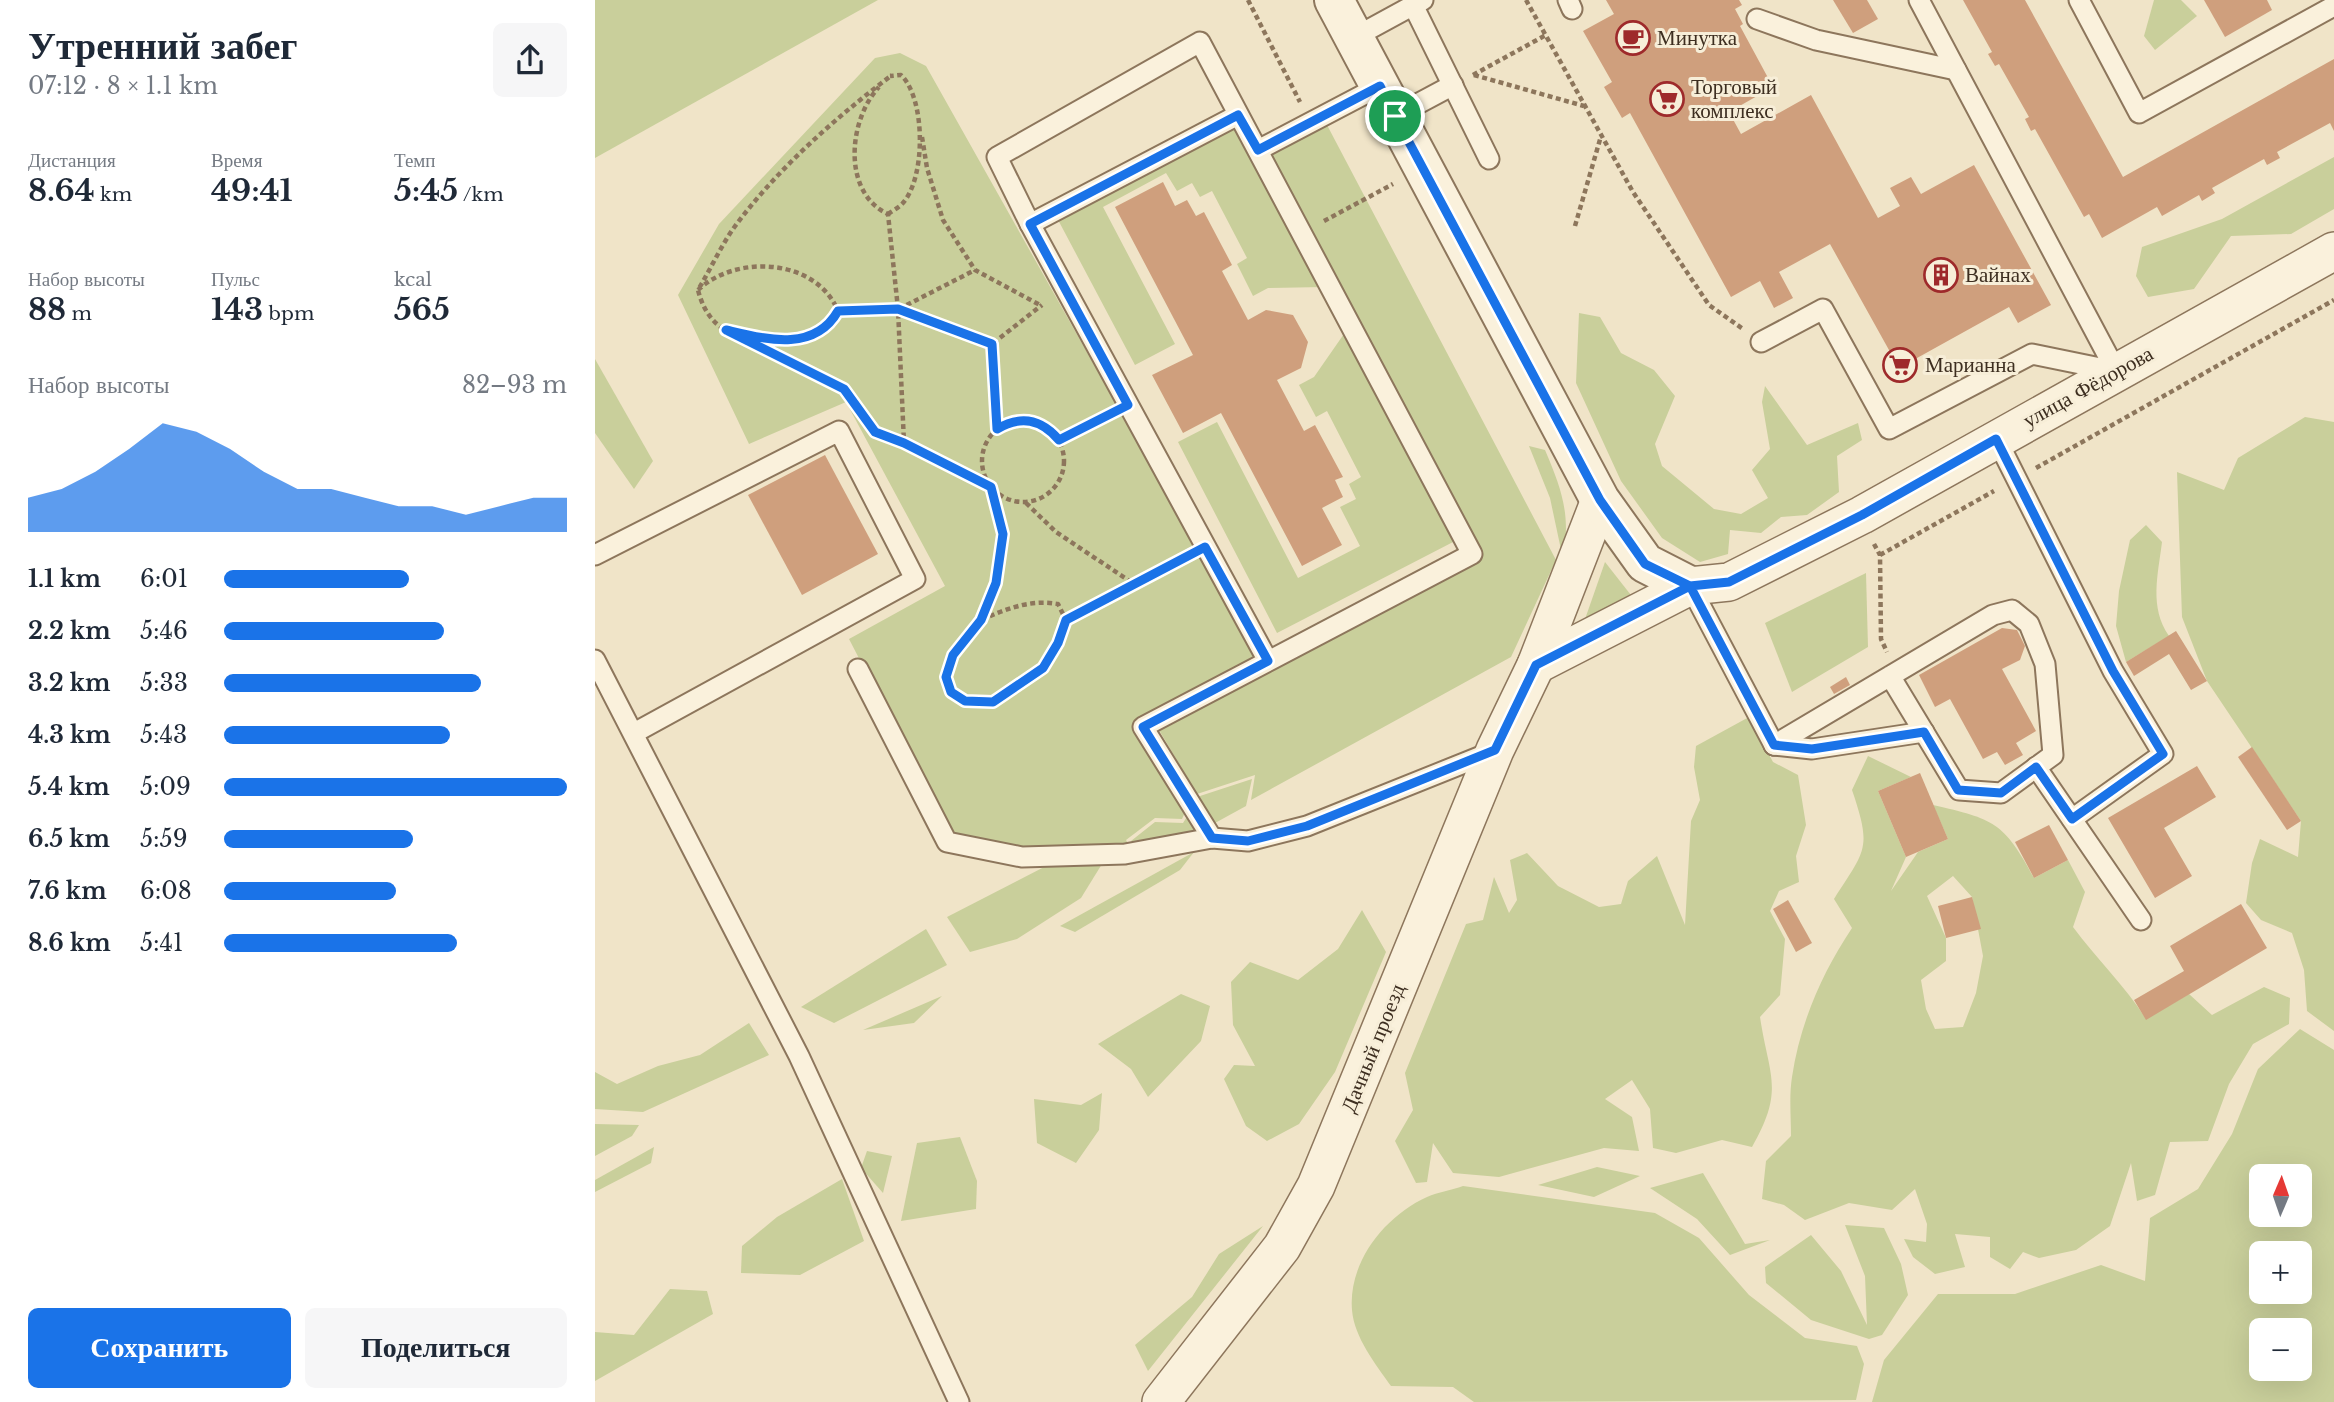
<!DOCTYPE html>
<html lang="ru">
<meta charset="utf-8">
<style>
:root{--surface:#fff;--page:#f6f6f7;--text:#1f2937;--muted:#747a83;--accent:#1a73e8}
body{margin:0;font-family:"Libre Baskerville",serif;background:var(--page);color:var(--text);height:100vh;display:flex;flex-direction:column;font-size:26px;white-space:nowrap}
*{box-sizing:border-box;margin:0}
p{font-size:23px;color:var(--muted)}
.icon{flex:none;width:38px;height:38px;fill:none;stroke:currentColor;stroke-width:2;stroke-linecap:round;stroke-linejoin:round}
.map{position:relative;flex:1;overflow:hidden}
.details{display:flex;flex-direction:column;background:var(--surface);width:595px}
.details>*{flex:none}
.needle{width:46px;rotate:2deg}
.tools{position:absolute;left:1654px;top:1164px;display:grid;gap:14px}
.tools a{display:grid;place-items:center;width:63px;height:63px;border-radius:10px;background:var(--surface);box-shadow:0 7px 28px #0002;font-size:35px}
.pin{position:absolute;display:grid;place-items:center;width:60px;height:60px;color:#fff;margin:-30px;border:4px solid #fff;border-radius:50%;box-shadow:0 2px 7px #0007}
.round{display:grid;place-items:center;flex:none;width:74px;height:74px;border-radius:10px;background:var(--page)}
.summary{display:flex;align-items:center;justify-content:space-between;height:119px;padding:0 28px}
h1{font-size:38px;font-weight:800;line-height:52px}
.figures{display:grid;grid-template-columns:repeat(3,1fr);gap:10px;height:119px;padding:7px 28px}
.figures div{display:grid;align-content:center}
.figures b{font-size:30px;font-weight:800}
.figures small{font-size:19px;font-weight:400}
.figures p{font-size:19px}
.chart{height:196px;padding:14px 28px}
.chart p{display:flex;justify-content:space-between}
.chart svg{width:100%;height:126px;margin-top:7px;fill:var(--accent);opacity:.7}
.cta{display:flex;gap:14px;margin-top:auto;padding:14px 28px}
.cta a{flex:1;height:80px;border-radius:10px;background:var(--accent);color:#fff;font-size:28px;font-weight:800;line-height:80px;text-align:center}
.cta a+a{background:var(--page);color:var(--text)}
ul{padding:0 28px;list-style:none;font-size:23px}
li{display:grid;grid-template-columns:112px 84px 1fr;align-items:center;height:52px}
li i{height:18px;border-radius:9px;background:var(--accent)}
main{display:flex;flex:1;min-height:0}
.map>svg:first-child{display:block}
.green{fill:#c9cf9b;fill-rule:evenodd}
.building{fill:#cf9f7d}
.lines{fill:none;stroke-linecap:round;stroke-linejoin:round}
.service-casing{stroke:#8d765c;stroke-width:23}
.minor-casing{stroke:#8d765c;stroke-width:40}
.tertiary-casing{stroke:#8d765c;stroke-width:42}
.path{stroke:#8d765c;stroke-width:4.5;stroke-dasharray:5 3.5;stroke-linecap:butt}
.service{stroke:#faf1dc;stroke-width:19}
.minor{stroke:#faf1dc;stroke-width:37}
.tertiary{stroke:#faf1dc;stroke-width:38}
.route-casing{stroke:#fff;stroke-width:14}
.route{stroke:#1a73e8;stroke-width:9}
.labels{text-anchor:middle;stroke-width:6;stroke-linejoin:round;paint-order:stroke}
.poi-label{font-size:21px;fill:#3d2e20;stroke:#f7eed8;text-anchor:start}
.street-label{font-size:21px;fill:#3d2e20;stroke:#f7eed8}
</style>
<main>
<section class="details">
<div class="summary"><div><h1>Утренний забег</h1><p>07:12 · 8 × 1.1 km</p></div><a class="round"><svg class="icon" aria-label="share" viewBox="0 0 24 24"><path d="M12 15V3M7 8l5-5 5 5M5 13v7h14v-7"/></svg></a></div>
<div class="figures">
<div><p>Дистанция</p><b>8.64<small> km</small></b></div>
<div><p>Время</p><b>49:41</b></div>
<div><p>Темп</p><b>5:45<small> /km</small></b></div>
</div>
<div class="figures">
<div><p>Набор высоты</p><b>88<small> m</small></b></div>
<div><p>Пульс</p><b>143<small> bpm</small></b></div>
<div><p>kcal</p><b>565</b></div>
</div>
<div class="chart"><p><span>Набор высоты</span>82–93 m</p>
<svg viewBox="0 0 160 44" preserveAspectRatio="none"><path d="M0 44V32L10 29L20 23L30 15L40 6L50 9L60 15L70 23L80 29L90 29L100 32L110 35L120 35L130 38L140 35L150 32L160 32V44z"/></svg>
</div>
<ul>
<li><b>1.1 km</b>6:01<i style="width:54%"></i></li>
<li><b>2.2 km</b>5:46<i style="width:64%"></i></li>
<li><b>3.2 km</b>5:33<i style="width:75%"></i></li>
<li><b>4.3 km</b>5:43<i style="width:66%"></i></li>
<li><b>5.4 km</b>5:09<i style="width:100%"></i></li>
<li><b>6.5 km</b>5:59<i style="width:55%"></i></li>
<li><b>7.6 km</b>6:08<i style="width:50%"></i></li>
<li><b>8.6 km</b>5:41<i style="width:68%"></i></li>
</ul>
<div class="cta"><a>Сохранить</a><a>Поделиться</a></div>
</section>
<div class="map">
<svg width="1739" height="1402" viewBox="0 0 1739 1402">
<rect width="100%" height="100%" fill="#f0e4c8"/>
<g class="green">
<path d="M0,0h283l-283,158z"/>
<path d="M1559,0h27l16,16 -42,34 -11,-14z"/>
<path d="M305,53l26,13 333,592 -120,67 48,83 -5,11 -27,-1 -29,22 5,9 -108,2 -72,-15 -102,-197 96,-53 -99,-184 -97,42 -71,-149 41,-71 156,-166z"/>
<path d="M642,121l87,166 -56,1 -15,8 -16,-32 10,-6 -35,-67 -12,6 -8,-14 -15,8 -11,-18 -63,34 72,137 -40,21 -79,-149z"/>
<path d="M732,125l229,435 -45,97 -260,143 4,-25 -58,19 -41,-69 324,-170 -210,-400z"/>
<path d="M1739,157v52l-43,25 -60,2 -37,53 -46,8 -12,-21 6,-29 80,-28z"/>
<path d="M984,313l21,4 21,36 33,17 21,26 -20,48 7,22 52,43 27,5 27,-16 -16,-28 18,-21 -8,-47 3,-16 42,59 51,-22 4,17 -25,16 2,36 -32,23 -26,2 -20,16 -31,-3 -2,24 -28,8 -38,-24 -41,-57 -45,-98z"/>
<path d="M751,331l109,210 -178,92 -99,-191 39,-20 81,156 62,-32 -20,-39 16,-8 -7,-15 12,-7 -34,-66 -11,6 -17,-32 15,-8z"/>
<path d="M0,359l58,102 -19,28 -39,-56z"/>
<path d="M1710,417l29,5v609l-27,-20 -3,-41 -12,-37 -31,-13 -15,-17 6,-40 8,-24 38,18 3,-36 -94,-140 -25,-64 -5,-145 47,18 14,-32z"/>
<path d="M934,446l16,4c17,40 26,65 18,109l-13,-61z"/>
<path d="M1551,525l16,17c-4,33 -13,65 7,94l-43,26 -10,-36 3,-35 11,-51z"/>
<path d="M1010,562l29,37 -50,23z"/>
<path d="M1271,573l2,74 -76,45 -27,-69z"/>
<path d="M1154,717l24,45 25,13 8,50 -10,31 3,26 -20,9 -9,20 15,28 -5,56 -20,22c9,60 25,72 -8,130l-30,-7 -46,13 -23,-5 -3,-39 -18,-29 -27,19 27,18 7,34 -35,-3 -105,29 -46,-4 -20,-30 -6,39 -11,1 -21,-42 18,-31 -8,-37 61,-149 17,-4 11,-43 15,36 8,-13 -7,-40 17,-7 31,33 41,21 22,-3 7,-23 29,-25 28,69 6,-104 9,-21 -6,-33 2,-21z"/>
<path d="M1273,756l43,21 -33,14 28,66 -15,34 27,-39 30,-13 -15,-34c61,14 71,17 101,73l34,-18 17,32 -12,35c23,31 53,60 73,92l43,-25 23,21 52,-28 26,11 -1,26 -36,20 -24,40 -21,57 -38,1 -15,53 -18,6 -6,-38 -21,63 -34,24 -37,8 -16,-6 -13,17 -20,-12v-20l-35,-3 10,33 -30,7 -22,-17 -9,-18 22,3 1,-18 -12,-35 -23,21 -43,-7 -44,17 -21,-15 -22,-6 4,-38 25,-25c0,-19 -2,-40 1,-59 8,-54 30,-104 60,-149l-18,-29c32,-50 38,-50 18,-109zM1358,876l19,21 11,59 -7,37 -13,34 -28,2 -9,-20 -5,-29 25,-19v-23l-19,-42z"/>
<path d="M657,779l-6,27 -93,51 -22,-16 24,-19 28,1 17,-27z"/>
<path d="M515,851l-29,47 -64,41 -47,13 -23,-35 101,-52z"/>
<path d="M599,852l-14,18 -105,62 -15,-6z"/>
<path d="M767,910l24,42 -51,120 -36,52 -32,17 -21,-15 -22,-47 10,-14 21,1 -22,-41 -2,-43 19,-20 48,18 40,-31z"/>
<path d="M331,929l21,36 -113,58 -33,-16z"/>
<path d="M586,994l29,12 -9,35 -53,56 -17,-28 -33,-25z"/>
<path d="M347,996l-28,27 -51,7z"/>
<path d="M154,1023l20,32 -126,57 -48,-3v-37l22,12 41,-18 42,-11z"/>
<path d="M1705,1029l34,21v352h-462l12,-42 54,-66h77l86,-29 44,16 5,-63 48,-29 34,-55 26,-65zM1666,1176h38v38h-38zM1666,1253h38v39h-38zM1666,1330h38v38h-38z"/>
<path d="M507,1093l-3,37 -23,33 -39,-20 -3,-44 47,6z"/>
<path d="M0,1124l44,1 -7,11 -37,20z"/>
<path d="M365,1137l17,44 -1,28 -75,12 16,-78z"/>
<path d="M59,1147l-3,16 -56,29v-12z"/>
<path d="M272,1151l25,5 -9,37 -22,-25z"/>
<path d="M1002,1167l43,9 -46,21 -56,-12z"/>
<path d="M1108,1173l42,71 25,-4 -40,15 -33,-36 -47,-31z"/>
<path d="M247,1179l22,62 -64,34 -59,-2 1,-27 35,-29z"/>
<path d="M868,1186l192,27 44,25 50,57 56,43 52,8 7,18 -8,36 -382,2 -21,-15 -62,-1c-15,-21 -37,-49 -39,-76 -4,-48 33,-94 75,-113 11,-5 25,-7 36,-11z"/>
<path d="M1250,1225l39,3 17,36 7,31 -26,40 -13,4 -58,-19 -45,-37 -1,-16 46,-32 30,36 26,54 -2,-49z"/>
<path d="M668,1226l-115,145 -13,-26 57,-48 27,-43z"/>
<path d="M75,1289l37,2 6,23 -118,67v-49l39,3z"/>
</g>
<g class="building">
<path d="M1011,0h133l3,5 -7,4 8,15 -3,2 33,61 -44,25 12,22 70,-39 67,123 22,-12 -10,-18 21,-11 10,17 53,-29 77,140 -33,18 -9,-16 -110,61 -69,-124 -51,28 14,26 -19,10 -14,-27 -29,16 -101,-184 -8,5 -18,-31 8,-5 -29,-51 31,-17z"/>
<path d="M1238,0h34l11,19 -25,14z"/>
<path d="M1368,0h62l98,177 211,-118v72l-4,-8 -53,29 3,6 -13,7 -3,-6 -52,29 3,5 -13,8 -3,-6 -37,21 -5,-9 -55,31 -13,-24 -5,3 -49,-88 -4,2 -6,-12 4,-2 -30,-53 -4,2 -7,-12 4,-2z"/>
<path d="M1609,0h63l5,10 -47,27z"/>
<path d="M568,182l12,24 12,-6 9,16 8,-4 28,53 -10,6 26,49 18,-10 27,5 15,27 -7,26 -24,12 27,51 11,-6 28,52 -8,3 8,17 -21,11 20,37 -40,21 -81,-153 -38,20 -31,-58 41,-20 -78,-148z"/>
<path d="M230,455l53,99 -76,41 -54,-100z"/>
<path d="M1407,628l15,2 8,16 -5,14 -18,9 34,62 -20,12 7,12 -18,10 -8,-13 -14,7 -33,-60 -15,8 -16,-32z"/>
<path d="M1581,631l31,50 -16,9 -22,-36 -35,22 -8,-14z"/>
<path d="M1251,677l4,8 -16,9 -4,-7z"/>
<path d="M1657,747l49,74 -14,9 -49,-73z"/>
<path d="M1602,766l19,31 -52,31 28,48 -37,22 -47,-80z"/>
<path d="M1325,773l28,66 -42,18 -28,-66z"/>
<path d="M1454,825l19,35 -34,18 -19,-36z"/>
<path d="M1377,897l9,32 -35,9 -8,-32z"/>
<path d="M1193,900l24,43 -16,9 -23,-43z"/>
<path d="M1646,904l26,44 -121,72 -12,-20 50,-29 -14,-25z"/>
</g>
<g class="lines">
<g class="service-casing">
<g id="service">
<path d="M973,0l4,9"/>
<path d="M1324,0l197,371"/>
<path d="M1484,0l60,113 195,-107"/>
<path d="M818,5l76,154"/>
<path d="M1162,19l59,21 140,30"/>
<path d="M760,37l68,-37"/>
<path d="M800,116l58,-31"/>
<path d="M663,150l122,-64"/>
<path d="M435,224l208,-109"/>
<path d="M1166,342l62,-33 66,120 143,-75 83,17"/>
<path d="M1401,438l117,233 50,83 -91,65"/>
<path d="M0,555l244,-124 76,148 -281,154"/>
<path d="M1095,586l84,159"/>
<path d="M0,660l204,396 160,346"/>
<path d="M263,669l89,173 75,15 103,-3 87,-16 36,3 59,-15 187,-75"/>
<path d="M1179,745l219,-130 19,-5 17,14 16,40 8,91 -52,38 -42,-3 -69,-114"/>
<path d="M1179,745l38,4 112,-17"/>
<path d="M1441,767l105,153"/>
<path d="M617,838l-69,-111 329,-173 -272,-512 -203,115 33,67 238,437"/>
</g>
</g>
<g class="minor-casing">
<g id="minor">
<path d="M941,665l154,-79 39,-4 133,-67 472,-264"/>
<path d="M566,1402l121,-155 34,-61 179,-436 41,-85 64,-165"/>
</g>
</g>
<g class="tertiary-casing">
<path id="tertiary" d="M739,0l266,500 45,63 45,23"/>
</g>
<g class="path">
<path d="M653,0l52,102"/>
<path d="M931,0l107,192 76,113 34,24"/>
<path d="M878,75l73,-40"/>
<path d="M879,75l110,31"/>
<path d="M327,137l5,31 16,52 32,50 65,35"/>
<path d="M293,214c4,-3 10,-6 14,-10 24,-25 24,-105 -1,-129l-11,1"/>
<path d="M729,221l69,-37"/>
<path d="M980,226l26,-90"/>
<path d="M103,290c38,-36 118,-32 140,21 -18,32 -53,32 -86,25 -8,-2 -19,-3 -27,-6 -15,-9 -23,-24 -27,-40 12,-20 22,-42 35,-61 43,-59 101,-110 159,-154"/>
<path d="M303,309l94,35 50,-39"/>
<path d="M304,309l76,-39"/>
<path d="M243,311l60,-2 -10,-95c-46,-21 -40,-94 -9,-127"/>
<path d="M139,334l110,55 31,43 29,11 -6,-134"/>
<path d="M397,344l5,86"/>
<circle cx="428" cy="461" r="41"/>
<path d="M464,440l49,-25"/>
<path d="M309,443l87,44 12,47 -7,48 -15,38 -28,35 -7,22 5,15 14,9 28,1 50,-34 15,-25 8,-23 -8,-16c-28,-5 -52,5 -77,16"/>
<path d="M1441,468l298,-168"/>
<path d="M431,503l30,29 78,52"/>
<path d="M1279,544l6,11 1,84 6,13"/>
<path d="M1285,555l114,-64"/>
<path d="M471,620l120,-63"/>
</g>
<use href="#service" class="service"/>
<use href="#minor" class="minor"/>
<use href="#tertiary" class="tertiary"/>
</g>
<g class="lines">
<g class="route-casing">
<path id="route" d="M800,116l-15,-30 -122,64 -20,-35 -208,109 98,181 -69,35c-18,-21 -38,-25 -62,-11l-5,-85 -94,-35 -60,2c-24,42 -73,28 -112,19l118,59 31,43 29,11 87,44 12,47 -7,49 -15,37 -28,35 -7,22 5,15 14,9 28,1 50,-34 15,-25 8,-23 139,-73 63,114 -125,66 69,111 36,3 59,-15 188,-76 41,-85 154,-79 39,-4 133,-67 134,-76 117,232 50,83 -91,65 -36,-52 -35,26 -43,-3 -34,-58 -112,17 -38,-4 -84,-159 -45,-22 -45,-64 -205,-384"/>
</g>
<use href="#route" class="route"/>
</g>
<defs>
<g id="cafe-ring" transform="scale(1.75)"><circle r="9.5" fill="#f7eed8" stroke="#9e2a2b" stroke-width="1.5"/><path d="M-5.5-4.5H6V0H3Q3 3.5 0 3.5H-2.5Q-5.5 3.5-5.5 0ZM3-3.2v2h1.7v-2ZM-6 4.5H4V6H-6Z" fill="#9e2a2b"/></g>
<g id="supermarket-ring" transform="scale(1.75)"><circle r="9.5" fill="#f7eed8" stroke="#9e2a2b" stroke-width="1.5"/><path d="M-6-5.5h2.5l.6 2H6L4.5 2H-2.5L-4.4-4H-6ZM-1.5 3.2a1.3 1.3 0 1 0 .1 0ZM3 3.2a1.3 1.3 0 1 0 .1 0Z" fill="#9e2a2b"/></g>
<g id="building-ring" transform="scale(1.75)"><circle r="9.5" fill="#f7eed8" stroke="#9e2a2b" stroke-width="1.5"/><path d="M-4-6H4V6H1V3H-1V6H-4ZM-2.5-4.3h1.7v1.8h-1.7ZM.8-4.3h1.7v1.8H.8ZM-2.5-1h1.7V.8h-1.7ZM.8-1h1.7V.8H.8Z" fill="#9e2a2b"/></g>
</defs>
<g fill-rule="evenodd">
<use href="#cafe-ring" x="1038" y="38"/>
<use href="#supermarket-ring" x="1072" y="99"/>
<use href="#building-ring" x="1346" y="275"/>
<use href="#supermarket-ring" x="1305" y="365"/>
</g>
<g class="labels">
<g class="poi-label">
<text x="1062" y="45">Минутка</text>
<text x="1096" y="94">Торговый<tspan x="1096" dy="24">комплекс</tspan></text>
<text x="1370" y="282">Вайнах</text>
<text x="1330" y="372">Марианна</text>
</g>
<g class="street-label">
<text transform="translate(1493 387) rotate(-29)" y="7">улица Фёдорова</text>
<text transform="translate(778 1048) rotate(-68)" y="7">Дачный проезд</text>
</g>
</g>
</svg>
<div class="tools">
<a><svg class="needle" viewBox="-14 -14 28 28"><path d="M0-13l5 13h-10z" fill="#e53935"/><path d="M0 13l5-13h-10z" fill="#747a83"/></svg></a>
<a>+</a>
<a>−</a>
</div>
<div class="pin" style="left:800px;top:116px;background:#1e9e55"><svg class="icon" aria-label="arrive" viewBox="0 0 24 24"><path d="M6 21V4h12l-3 4 3 4H6"/></svg></div>
</div>
</main>
